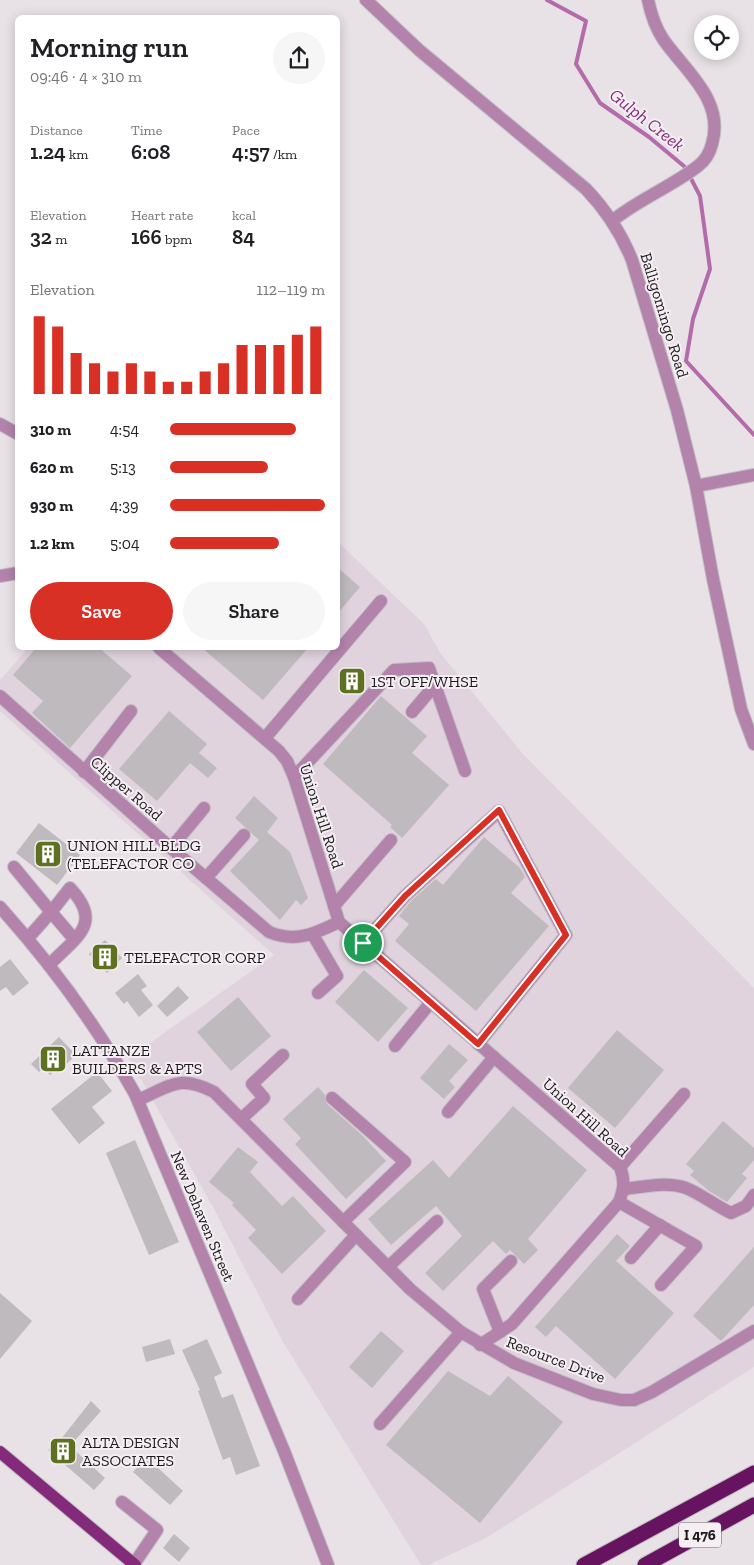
<!DOCTYPE html>
<meta charset="utf-8">
<style>
:root{--surface:#fff;--page:#f6f6f6;--text:#202124;--muted:#757577;--accent:#d93025}
body{margin:0;font-family:"Zilla Slab",serif;background:var(--page);color:var(--text);height:100vh;display:flex;flex-direction:column;font-size:19px;white-space:nowrap}
*{box-sizing:border-box;margin:0}
p{font-size:16px;color:var(--muted)}
.icon{flex:none;width:28px;height:28px;fill:none;stroke:currentColor;stroke-width:2;stroke-linecap:round;stroke-linejoin:round}
.map{position:relative;flex:1;overflow:hidden}
.panel{position:absolute;left:15px;top:15px;width:325px;height:635px;display:flex;flex-direction:column;background:var(--surface);border-radius:8px;box-shadow:0 2px 12px #0003}
.panel>*{flex:none}
.controls{position:absolute;left:694px;top:15px;display:grid;gap:10px}
.controls a{display:grid;place-items:center;width:45px;height:45px;border-radius:50%;background:var(--surface);box-shadow:0 2px 12px #0003;font-size:25px}
.pin{position:absolute;display:grid;place-items:center;width:42px;height:42px;color:#fff;margin:-21px;border:2px solid #fff;border-radius:50%;box-shadow:0 1px 5px #0007}
.round{display:grid;place-items:center;flex:none;width:52px;height:52px;border-radius:26px;background:var(--page)}
.summary{display:flex;align-items:center;justify-content:space-between;height:85px;padding:0 15px}
h1{font-size:28px;font-weight:600;line-height:38px}
.stats{display:grid;grid-template-columns:repeat(3,1fr);gap:8px;height:85px;padding:5px 15px}
.stats div{display:grid;align-content:center}
.stats b{font-size:21px;font-weight:600}
.stats small{font-size:14px;font-weight:400}
.stats p{font-size:14px}
.chart{height:140px;padding:10px 15px}
.chart p{display:flex;justify-content:space-between}
.chart svg{width:100%;height:90px;margin-top:5px;stroke:var(--accent);stroke-width:6}
.action{display:flex;gap:10px;margin-top:auto;padding:10px 15px}
.action a{flex:1;height:58px;border-radius:30px;background:var(--accent);color:#fff;font-size:20px;font-weight:600;line-height:58px;text-align:center}
.action a+a{background:var(--page);color:var(--text)}
ul{padding:0 15px;list-style:none;font-size:16px}
li{display:grid;grid-template-columns:80px 60px 1fr;align-items:center;height:38px}
li i{height:12px;border-radius:6px;background:var(--accent)}
.map>svg:first-child{display:block}
.built{fill:#e0d3dd}
.lines{fill:none;stroke-linecap:round;stroke-linejoin:round}
.stream{stroke:#b36ca9;stroke-width:4}
.building{fill:#bfbabe}
.minor-casing{stroke:#c3bec2;stroke-width:14}
.major-casing{stroke:#c3bec2;stroke-width:14}
.highway-casing{stroke:#c3bec2;stroke-width:17}
.minor{stroke:#b383ac;stroke-width:12}
.major{stroke:#832b7a;stroke-width:12}
.highway{stroke:#671460;stroke-width:15}
.route-casing{stroke:#fff;stroke-width:10}
.route{stroke:#d93025;stroke-width:6}
.labels{text-anchor:middle;stroke-width:4;stroke-linejoin:round;paint-order:stroke}
.shield{fill:#f5eff4;stroke:#5e5b5d;stroke-width:1}
.shield-label{font-size:15px;font-weight:bold;fill:#1d1b1c}
.street-label{font-size:16px;fill:#1d1b1c;stroke:#f5eff4}
.poi-label{font-size:16px;fill:#1d1b1c;stroke:#f5eff4;text-anchor:start}
.water-label{font-size:18px;font-style:italic;fill:#812b78;stroke:#f5eff4}
</style>
<div class="map">
<svg width="754" height="1565" viewBox="0 0 754 1565">
<rect width="100%" height="100%" fill="#e8e2e7"/>
<path class="built" d="M338,542l86,82 17,30 82,100 231,234v379l-268,171 -58,27h-7l-138,-223 -69,-133 -85,-151 145,-103 -274,-244v-31l28,-32h310z"/>
<g class="lines">
<path class="stream" d="M547,0l39,21 -10,43 24,39 49,34 36,30 15,29 10,73 -17,50 -7,42 68,74"/>
</g>
<g class="building">
<path d="M338,568l22,19 -22,26z"/>
<path d="M36,648h63l33,28 -62,72 -38,-35 11,-12 -30,-26z"/>
<path d="M202,648h106l-45,52z"/>
<path d="M381,696l46,40 -15,17 37,32 -47,53 -12,-11 2,-2 -69,-61z"/>
<path d="M169,711l38,33 -8,9 18,15 -9,10 -18,-15 -33,38 -38,-32z"/>
<path d="M254,796l24,22 -11,14 23,20 18,46 -7,7 -5,-5 -16,20 -50,-49 29,-31 -24,-22z"/>
<path d="M39,823l41,32 -23,30 -41,-32z"/>
<path d="M484,837l36,31 5,9 -14,16 38,33 -73,85 -81,-70 14,-17 -10,-8 13,-16 24,-21 7,6z"/>
<path d="M105,940l17,18 -15,15 -18,-19z"/>
<path d="M10,959l19,24 -16,13 -7,-9 -6,4v-24z"/>
<path d="M364,970l44,38 -30,34 -43,-40z"/>
<path d="M138,974l9,12 -6,4 12,15 -14,12 -12,-16 -3,3 -9,-11z"/>
<path d="M178,986l11,12 -22,19 -10,-11z"/>
<path d="M238,997l33,39 -40,35 -34,-39z"/>
<path d="M617,1030l47,40 -49,58 -47,-40z"/>
<path d="M59,1037l17,18 -19,18 -2,-2 -5,4 -7,-7 -4,4 -8,-8z"/>
<path d="M449,1044l19,16 -19,21 6,6 -11,12 -24,-21z"/>
<path d="M97,1072l15,19 -20,16 13,16 -26,21 -28,-35z"/>
<path d="M318,1087l7,8 2,9 36,32 23,25 -40,38 -51,-55 6,-6 -18,-19z"/>
<path d="M513,1106l74,64 -59,69 10,11 -14,14 -14,-14 -4,4 -13,-13 -50,50 -18,-18 37,-37 -26,-30 -45,39 -23,-26 65,-59 16,18z"/>
<path d="M723,1121l31,27v12l-12,14 5,4 -20,24 -18,-11 -19,-16 4,-4 -8,-7z"/>
<path d="M135,1140l44,102 -30,13 -43,-102z"/>
<path d="M238,1147l20,15 -8,10 32,34 11,-10 33,35 -44,43 -34,-36 8,-8 -24,-25 2,-2 -25,-21z"/>
<path d="M617,1234l13,12 -14,15 58,52 -59,66 -59,-53 -10,11 -11,-10z"/>
<path d="M754,1247v58l-33,36 -28,-25z"/>
<path d="M0,1293l32,28 -32,38z"/>
<path d="M381,1331l23,20 -32,37 -23,-21z"/>
<path d="M170,1339l5,15 -29,8 -4,-15z"/>
<path d="M207,1339l15,34 -8,4 8,21 11,-4 27,72 -24,9 -6,-18 -7,3 -25,-69 2,-1 -18,-40z"/>
<path d="M448,1371l42,25 18,-20 55,46 -83,101 -94,-78z"/>
<path d="M91,1401l10,10 -31,35 35,32 -11,12 -46,-40 11,-13 2,2z"/>
<path d="M146,1457l37,34 -13,14 -37,-33z"/>
<path d="M174,1534l16,14 -11,14 -16,-14z"/>
</g>
<g class="lines">
<g class="minor-casing">
<g id="minor">
<path d="M366,0l53,50 167,139c20,21 35,44 46,71l45,150 19,76 17,93 28,130 13,35"/>
<path d="M612,221c27,-22 59,-34 86,-55 8,-6 12,-14 14,-22 13,-44 -27,-73 -49,-105 -8,-12 -12,-25 -15,-39"/>
<path d="M0,424l18,10"/>
<path d="M696,486l58,-11"/>
<path d="M0,576l18,-3"/>
<path d="M159,648l120,103 8,10 7,16 45,145 281,245c5,13 4,22 -1,35l-107,122 -32,21"/>
<path d="M0,696l171,152 98,84c27,11 45,2 70,-10"/>
<path d="M412,712l23,-27"/>
<path d="M265,738l116,-137"/>
<path d="M84,772l47,-61"/>
<path d="M294,777l100,-107 35,-2 36,103"/>
<path d="M171,848l33,-40"/>
<path d="M14,867l37,45 -23,26"/>
<path d="M206,878l38,-43"/>
<path d="M334,906l57,-66"/>
<path d="M0,907c52,58 97,119 135,187l149,357 44,114"/>
<path d="M313,935l24,41 -19,17"/>
<path d="M363,943l42,-47 94,-85 67,124 -88,109"/>
<path d="M49,965c27,-28 55,-41 21,-77l-19,24 23,27"/>
<path d="M395,1046l36,-44"/>
<path d="M332,1098l73,64 -62,60"/>
<path d="M138,1100c33,-14 41,-26 76,-8l196,197 51,43 53,31 79,31 28,6h13l18,-8 102,-61"/>
<path d="M448,1112l46,-55"/>
<path d="M241,1119l23,-21 -12,-14 31,-29"/>
<path d="M620,1167l64,-73"/>
<path d="M624,1189c20,-2 43,-8 62,-1 15,6 30,18 45,25l15,-7 8,-11"/>
<path d="M619,1202l77,44 -35,39"/>
<path d="M631,1258l29,-33"/>
<path d="M388,1267l49,-46"/>
<path d="M298,1299l58,-64"/>
<path d="M500,1332l-17,-43 28,-28"/>
<path d="M380,1424l81,-92"/>
<path d="M122,1502l35,28 -23,34"/>
</g>
</g>
<g class="major-casing">
<path id="major" d="M0,1452l135,113"/>
</g>
<g class="highway-casing">
<g id="highway">
<path d="M584,1565l170,-92"/>
<path d="M645,1565l109,-60"/>
</g>
</g>
<use href="#minor" class="minor"/>
<use href="#major" class="major"/>
<use href="#highway" class="highway"/>
</g>
<g class="lines">
<g class="route-casing">
<path id="route" d="M499,810l67,125 -88,109 -115,-101 42,-47z"/>
</g>
<use href="#route" class="route"/>
</g>
<defs>
<g id="building-square" transform="scale(1.4375)"><rect x="-9" y="-9" width="18" height="18" rx="4" fill="#5e7120" stroke="#f5eff4"/><path d="M-4-6H4V6H1V3H-1V6H-4ZM-2.5-4.3h1.7v1.8h-1.7ZM.8-4.3h1.7v1.8H.8ZM-2.5-1h1.7V.8h-1.7ZM.8-1h1.7V.8H.8Z" fill="#fff"/></g>
</defs>
<g fill-rule="evenodd">
<use href="#building-square" x="352" y="681"/>
<use href="#building-square" x="48" y="854"/>
<use href="#building-square" x="105" y="957"/>
<use href="#building-square" x="53" y="1059"/>
<use href="#building-square" x="63" y="1451"/>
</g>
<g class="labels">
<rect class="shield" x="679" y="1522.5" width="42" height="25" rx="4"/>
<g class="shield-label">
<text x="700" y="1540">I 476</text>
</g>
<g class="street-label">
<text transform="translate(665 315) rotate(73)" y="6">Balligomingo Road</text>
<text transform="translate(127 788) rotate(41)" y="6">Clipper Road</text>
<text transform="translate(322 816) rotate(72)" y="6">Union Hill Road</text>
<text transform="translate(586 1117) rotate(42)" y="6">Union Hill Road</text>
<text transform="translate(203 1216) rotate(67)" y="6">New Dehaven Street</text>
<text transform="translate(556 1359) rotate(21)" y="6">Resource Drive</text>
</g>
<g class="poi-label">
<text x="371" y="687">1ST OFF/WHSE</text>
<text x="67" y="851">UNION HILL BLDG<tspan x="67" dy="18">(TELEFACTOR CO</tspan></text>
<text x="124" y="963">TELEFACTOR CORP</text>
<text x="72" y="1056">LATTANZE<tspan x="72" dy="18">BUILDERS &amp; APTS</tspan></text>
<text x="82" y="1448">ALTA DESIGN<tspan x="82" dy="18">ASSOCIATES</tspan></text>
</g>
<g class="water-label">
<text transform="translate(647 120) rotate(38)" y="6">Gulph Creek</text>
</g>
</g>
</svg>
<div class="controls">
<a><svg class="icon" aria-label="locate" viewBox="0 0 24 24"><circle cx="12" cy="12" r="6"/><path d="M12 2v4M12 18v4M2 12h4M18 12h4"/></svg></a>
</div>
<div class="pin" style="left:363px;top:943px;background:#1e9e55"><svg class="icon" aria-label="arrive" viewBox="0 0 24 24"><path d="M6 21V4h12l-3 4 3 4H6"/></svg></div>
<section class="panel">
<div class="summary"><div><h1>Morning run</h1><p>09:46 · 4 × 310 m</p></div><a class="round"><svg class="icon" aria-label="share" viewBox="0 0 24 24"><path d="M12 15V3M7 8l5-5 5 5M5 13v7h14v-7"/></svg></a></div>
<div class="stats">
<div><p>Distance</p><b>1.24<small> km</small></b></div>
<div><p>Time</p><b>6:08</b></div>
<div><p>Pace</p><b>4:57<small> /km</small></b></div>
</div>
<div class="stats">
<div><p>Elevation</p><b>32<small> m</small></b></div>
<div><p>Heart rate</p><b>166<small> bpm</small></b></div>
<div><p>kcal</p><b>84</b></div>
</div>
<div class="chart"><p><span>Elevation</span>112–119 m</p>
<svg viewBox="0 0 160 44" preserveAspectRatio="none"><path d="M5 44V6M15 44V11M25 44V24M35 44V29M45 44V33M55 44V29M65 44V33M75 44V38M85 44V38M95 44V33M105 44V29M115 44V20M125 44V20M135 44V20M145 44V15M155 44V11"/></svg>
</div>
<ul>
<li><b>310 m</b>4:54<i style="width:81%"></i></li>
<li><b>620 m</b>5:13<i style="width:63%"></i></li>
<li><b>930 m</b>4:39<i style="width:100%"></i></li>
<li><b>1.2 km</b>5:04<i style="width:70%"></i></li>
</ul>
<div class="action"><a>Save</a><a>Share</a></div>
</section>
</div>
